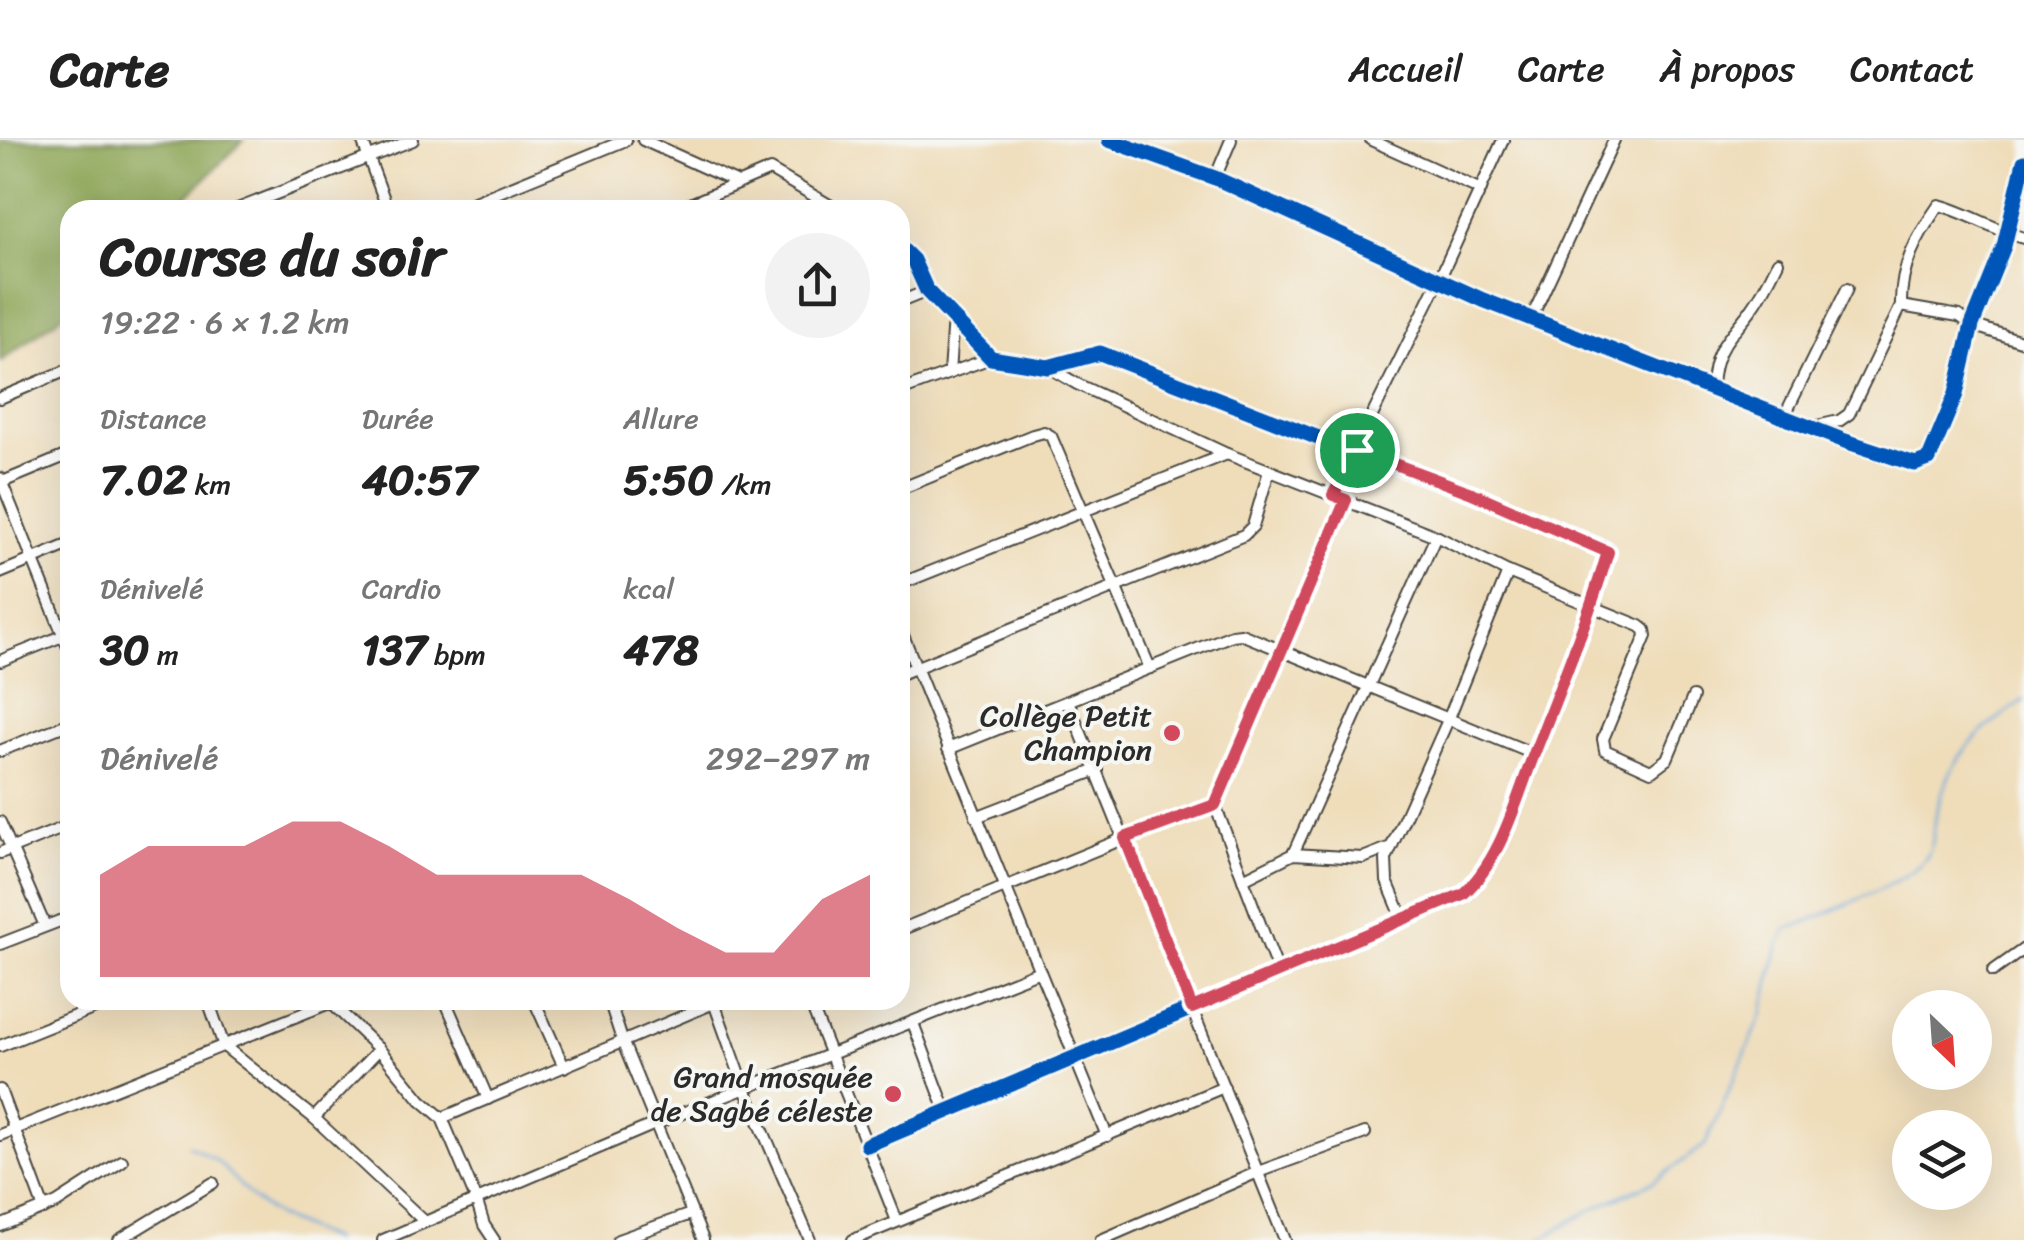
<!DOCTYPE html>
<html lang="fr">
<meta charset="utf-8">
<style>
:root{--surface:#fff;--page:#f2f2f2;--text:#222;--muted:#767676;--line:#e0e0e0;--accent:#d1495b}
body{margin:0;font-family:Sriracha,sans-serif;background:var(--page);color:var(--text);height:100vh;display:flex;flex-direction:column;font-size:38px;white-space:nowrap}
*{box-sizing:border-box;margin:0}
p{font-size:32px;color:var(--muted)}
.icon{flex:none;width:55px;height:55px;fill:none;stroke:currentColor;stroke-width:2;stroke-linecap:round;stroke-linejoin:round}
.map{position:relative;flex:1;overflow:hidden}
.details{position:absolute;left:60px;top:60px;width:850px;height:810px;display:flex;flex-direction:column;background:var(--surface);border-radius:30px;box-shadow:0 10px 40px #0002}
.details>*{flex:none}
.needle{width:65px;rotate:155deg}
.buttons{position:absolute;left:1892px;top:850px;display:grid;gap:20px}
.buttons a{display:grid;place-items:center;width:100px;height:100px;border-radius:50%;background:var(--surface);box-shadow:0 10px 40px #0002;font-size:50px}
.pin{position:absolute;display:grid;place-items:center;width:85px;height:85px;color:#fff;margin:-42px;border:5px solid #fff;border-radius:50%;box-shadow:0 2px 10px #0007}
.round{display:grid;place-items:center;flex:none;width:105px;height:105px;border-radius:52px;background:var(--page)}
.headline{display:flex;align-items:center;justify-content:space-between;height:170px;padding:0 40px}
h1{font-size:55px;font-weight:700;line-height:75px}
.stats{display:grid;grid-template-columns:repeat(3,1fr);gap:15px;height:170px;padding:10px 40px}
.stats div{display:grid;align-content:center}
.stats b{font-size:42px;font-weight:700}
.stats small{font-size:28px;font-weight:400}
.stats p{font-size:28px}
.chart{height:280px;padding:20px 40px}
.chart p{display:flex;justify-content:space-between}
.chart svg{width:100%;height:180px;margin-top:10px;fill:var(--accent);opacity:.7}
header{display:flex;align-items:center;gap:60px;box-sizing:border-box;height:140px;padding:0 50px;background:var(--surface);border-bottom:2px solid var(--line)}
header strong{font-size:48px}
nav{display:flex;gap:55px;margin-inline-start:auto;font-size:35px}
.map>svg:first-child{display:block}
.forest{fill:#8ca455;stroke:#5c6840;stroke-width:2.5}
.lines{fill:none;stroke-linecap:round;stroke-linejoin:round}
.stream{stroke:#68a8db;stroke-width:2.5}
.minor-casing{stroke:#484640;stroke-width:14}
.minor{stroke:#fff;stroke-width:10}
.cycleway-casing{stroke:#f6f6f2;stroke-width:21}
.cycleway{stroke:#0057b8;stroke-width:15}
.route-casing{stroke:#fff;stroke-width:20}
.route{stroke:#d1495b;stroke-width:12}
.poi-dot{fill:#d1495b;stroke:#f6f6f2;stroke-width:4}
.labels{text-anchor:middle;stroke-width:8;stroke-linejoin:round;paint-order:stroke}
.poi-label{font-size:30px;fill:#2b2b2b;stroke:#f6f6f2;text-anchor:end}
</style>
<header>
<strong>Carte</strong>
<nav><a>Accueil</a><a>Carte</a><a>À propos</a><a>Contact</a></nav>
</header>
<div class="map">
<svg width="2024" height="1100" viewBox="0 0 2024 1100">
<rect width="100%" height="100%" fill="#f6f6f2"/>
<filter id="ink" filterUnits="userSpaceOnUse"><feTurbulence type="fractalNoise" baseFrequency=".01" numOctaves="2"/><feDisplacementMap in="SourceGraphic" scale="20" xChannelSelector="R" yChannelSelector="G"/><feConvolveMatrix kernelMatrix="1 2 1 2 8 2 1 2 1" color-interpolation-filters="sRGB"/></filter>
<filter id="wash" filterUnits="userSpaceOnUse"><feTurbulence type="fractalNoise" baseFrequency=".0048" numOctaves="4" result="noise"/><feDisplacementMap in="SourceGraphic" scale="40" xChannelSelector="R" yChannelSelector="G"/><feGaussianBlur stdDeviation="2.25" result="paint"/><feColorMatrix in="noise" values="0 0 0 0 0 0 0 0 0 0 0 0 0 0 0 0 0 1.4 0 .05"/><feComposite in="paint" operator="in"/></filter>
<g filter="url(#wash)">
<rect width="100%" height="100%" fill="#efddba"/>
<path class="forest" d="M0,0h244l-71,70h-103v99l-70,53z"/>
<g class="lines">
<g class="stream">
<path d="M189,1005l28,16 37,39 23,16 56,24"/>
<path d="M1540,1100l52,-31 61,-27 52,-37 58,-132 15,-66 8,-18c23,-7 126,-51 137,-67 13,-15 9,-32 14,-51 14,-58 40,-78 87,-111"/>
</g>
</g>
</g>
<g filter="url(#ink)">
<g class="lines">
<g class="minor-casing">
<g id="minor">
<path d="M362,0l26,70"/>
<path d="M643,0l95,43"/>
<path d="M1109,0l106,38 268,122 362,141 70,23 14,-5 27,-65 16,-69 32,-79 20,-84"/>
<path d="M1371,0l110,50"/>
<path d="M1215,38l16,-38"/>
<path d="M235,70l178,-70"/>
<path d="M455,70l171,-70"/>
<path d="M676,70l94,-40 68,40"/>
<path d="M900,162l27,-11"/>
<path d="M1901,166c-1,-39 16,-70 38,-101 30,8 55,25 85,33"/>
<path d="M1531,179l83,-179"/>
<path d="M1048,227l29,17 150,70 209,82 72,36 132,54 5,4 1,6 -43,103 2,11 46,21 16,-12 26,-62"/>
<path d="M949,233l4,-56"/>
<path d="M1712,247c2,-39 16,-47 38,-76 11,-15 20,-32 28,-49"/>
<path d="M900,251l91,-33"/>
<path d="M0,258l70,-29"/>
<path d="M1784,277l63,-128"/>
<path d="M1812,287l27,-6 10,-7 52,-108 58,10 13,9 52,17"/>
<path d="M0,338l70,174"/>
<path d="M0,343l70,-29"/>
<path d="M900,349l133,-54 11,-3 7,4 99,232"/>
<path d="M1333,355l106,-215 64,-140"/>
<path d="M0,433l70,-29"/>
<path d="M900,444l327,-130"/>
<path d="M900,488l207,508"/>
<path d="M0,521l70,-28"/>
<path d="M900,534l344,-139 9,-9 16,-55"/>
<path d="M1068,561l217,539"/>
<path d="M948,609l284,-114 9,-1 293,120"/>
<path d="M0,611l70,-28"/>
<path d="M976,677l121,-47"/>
<path d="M0,682l45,104"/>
<path d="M0,713l70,-28"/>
<path d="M1293,714l143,-318"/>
<path d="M1243,739l50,-25 70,4 28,-11"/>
<path d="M1403,779l-16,-38 -1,-22 62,-139 60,-148"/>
<path d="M900,790l225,-92 90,-33"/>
<path d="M0,804l70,-27"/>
<path d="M1278,831l-63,-166 131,-305"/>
<path d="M1993,831l31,-22"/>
<path d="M208,860l16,46 90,72 109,102"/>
<path d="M328,860l51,49 42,51 21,18 34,81 8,26 10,15"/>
<path d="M445,860l43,99"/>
<path d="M534,860l30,67"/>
<path d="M609,860l14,43 80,197"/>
<path d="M713,860l32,89 65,151"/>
<path d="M809,860l88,221"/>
<path d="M913,883l33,88"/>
<path d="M0,906l115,-46"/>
<path d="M0,950l44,119"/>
<path d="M314,978l65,-69"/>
<path d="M442,978l279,-118"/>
<path d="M0,995l337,-135"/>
<path d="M867,1005l596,-251c37,-33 52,-93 70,-138 27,-68 55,-135 75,-205l-136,-58 -133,-47 -239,-93 -52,14 -57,-9 -64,-67 -14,-31 -13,-13"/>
<path d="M0,1086l57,-23 65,-42"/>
<path d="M119,1100l94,-57"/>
<path d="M383,1100l272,-116 385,-153"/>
<path d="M618,1100l73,-26"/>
<path d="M853,1100l371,-153"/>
<path d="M1101,1100l157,-68 107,-39"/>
</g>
</g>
<use href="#minor" class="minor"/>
<g class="cycleway-casing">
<g id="cycleway">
<path d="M1109,0l106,38 268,122 362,141 70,23 14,-5 27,-65 16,-69 32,-79 20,-84"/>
<path d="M867,1005l596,-251c37,-33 52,-93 70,-138 27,-68 55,-135 75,-205l-136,-58 -133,-47 -239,-93 -52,14 -57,-9 -64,-67 -14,-31 -13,-13"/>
</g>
</g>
<use href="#cycleway" class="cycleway"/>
</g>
</g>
<g class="lines" filter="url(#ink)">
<g class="route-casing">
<path id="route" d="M1357,310l115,43 136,59c-20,67 -46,131 -72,197 -19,47 -34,111 -73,145l-271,114 -67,-170 90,-33 131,-305 -13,-5z"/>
</g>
<use href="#route" class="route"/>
</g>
<g class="poi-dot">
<circle cx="1172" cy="593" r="10"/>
<circle cx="893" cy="954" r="10"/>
</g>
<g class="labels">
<g class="poi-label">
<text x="1152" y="586">Collège Petit<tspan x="1152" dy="34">Champion</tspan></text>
<text x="873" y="947">Grand mosquée<tspan x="873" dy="34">de Sagbé céleste</tspan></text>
</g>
</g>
</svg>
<div class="buttons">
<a><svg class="needle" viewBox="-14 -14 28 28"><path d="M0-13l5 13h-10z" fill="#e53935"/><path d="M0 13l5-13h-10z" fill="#767676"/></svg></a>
<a><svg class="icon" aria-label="layers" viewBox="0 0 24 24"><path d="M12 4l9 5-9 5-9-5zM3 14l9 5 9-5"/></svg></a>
</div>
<div class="pin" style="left:1357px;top:310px;background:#1e9e55"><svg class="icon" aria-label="arrive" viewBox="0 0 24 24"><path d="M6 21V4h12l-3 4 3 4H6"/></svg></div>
<section class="details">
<div class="headline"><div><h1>Course du soir</h1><p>19:22 · 6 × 1.2 km</p></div><a class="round"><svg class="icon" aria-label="share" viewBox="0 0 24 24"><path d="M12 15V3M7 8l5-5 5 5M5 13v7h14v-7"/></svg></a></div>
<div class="stats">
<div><p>Distance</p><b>7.02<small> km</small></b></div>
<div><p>Durée</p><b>40:57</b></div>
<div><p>Allure</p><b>5:50<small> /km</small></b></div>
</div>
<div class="stats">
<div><p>Dénivelé</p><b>30<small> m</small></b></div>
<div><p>Cardio</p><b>137<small> bpm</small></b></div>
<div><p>kcal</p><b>478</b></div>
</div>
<div class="chart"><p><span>Dénivelé</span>292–297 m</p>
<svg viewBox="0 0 160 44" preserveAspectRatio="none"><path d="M0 44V19L10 12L20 12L30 12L40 6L50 6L60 12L70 19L80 19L90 19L100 19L110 25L120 32L130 38L140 38L150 25L160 19V44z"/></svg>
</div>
</section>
</div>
